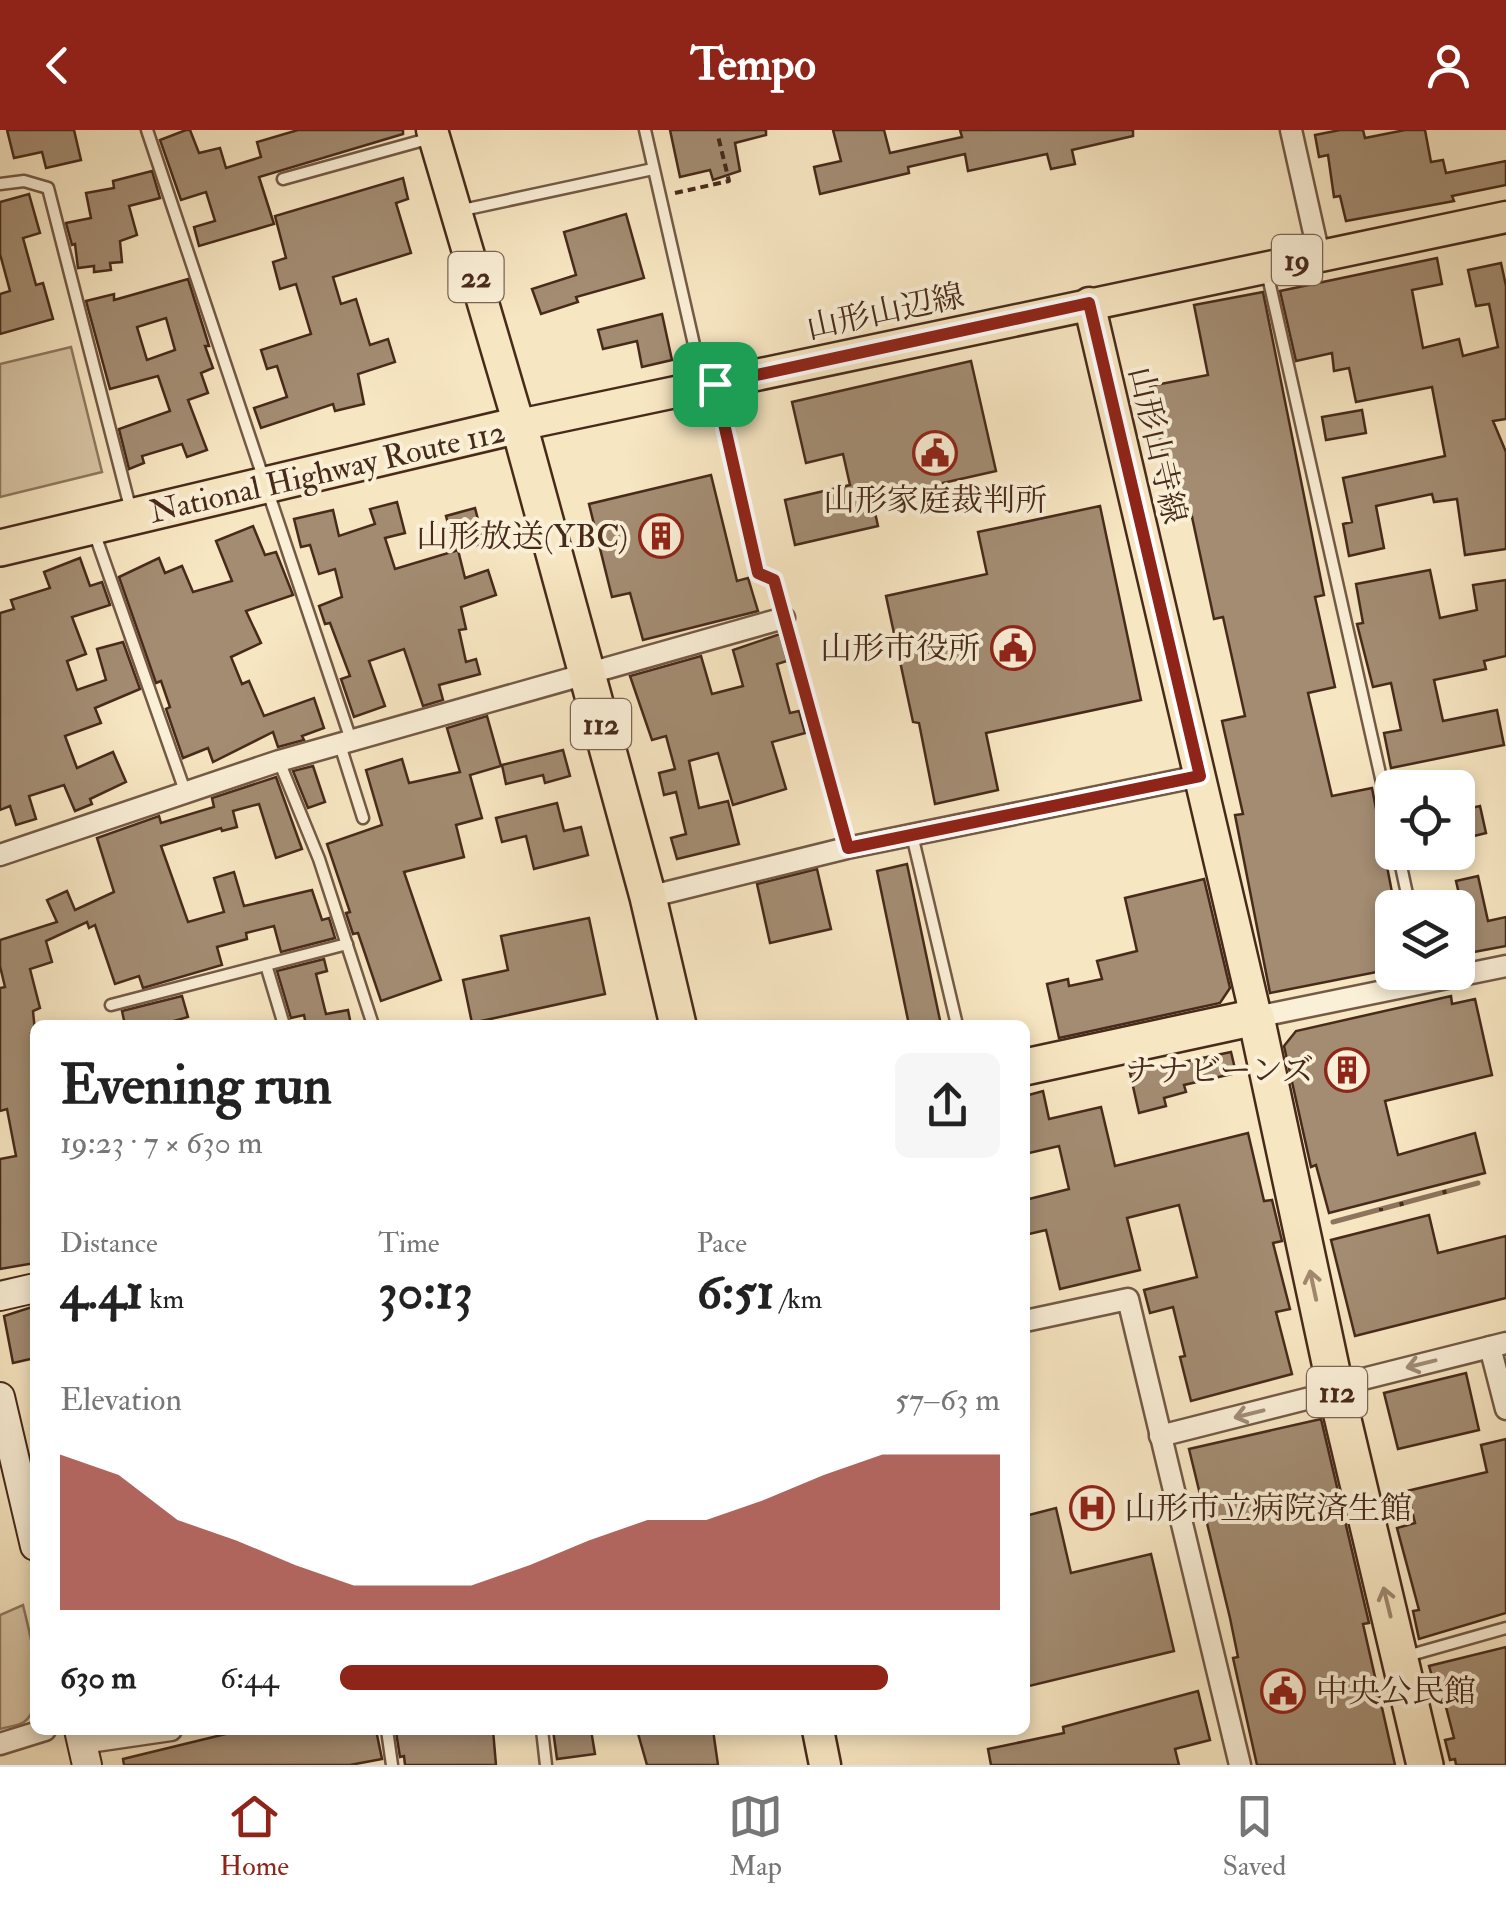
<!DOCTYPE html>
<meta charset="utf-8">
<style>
:root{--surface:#fff;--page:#f6f6f6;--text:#222;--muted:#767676;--line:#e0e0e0;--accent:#8f2418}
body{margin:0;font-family:"IM FELL Double Pica","Noto Serif JP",serif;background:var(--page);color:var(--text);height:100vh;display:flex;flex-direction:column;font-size:38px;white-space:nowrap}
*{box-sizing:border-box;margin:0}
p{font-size:32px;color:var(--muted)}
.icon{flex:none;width:55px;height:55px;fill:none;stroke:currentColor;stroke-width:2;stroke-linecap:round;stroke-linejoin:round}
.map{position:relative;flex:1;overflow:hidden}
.details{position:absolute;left:30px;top:890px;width:1000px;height:715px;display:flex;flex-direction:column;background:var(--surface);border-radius:15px;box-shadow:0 5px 15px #0003}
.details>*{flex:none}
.buttons{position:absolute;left:1375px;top:640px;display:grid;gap:20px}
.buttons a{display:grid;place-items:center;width:100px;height:100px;border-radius:15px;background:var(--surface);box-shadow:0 5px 15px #0003;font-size:50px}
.pin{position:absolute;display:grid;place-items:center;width:85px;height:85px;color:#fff;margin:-42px;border-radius:20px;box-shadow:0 5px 15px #0006}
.round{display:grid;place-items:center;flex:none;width:105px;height:105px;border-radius:15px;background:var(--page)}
.overview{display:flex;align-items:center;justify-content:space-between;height:170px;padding:0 30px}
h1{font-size:55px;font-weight:700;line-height:75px}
.stats{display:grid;grid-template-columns:repeat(3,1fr);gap:15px;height:170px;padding:10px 30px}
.stats div{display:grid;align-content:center}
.stats b{font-size:50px;font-weight:700}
.stats small{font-size:28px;font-weight:400}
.stats p{font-size:28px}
.chart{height:280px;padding:20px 30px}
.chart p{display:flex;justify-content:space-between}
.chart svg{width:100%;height:180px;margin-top:10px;fill:var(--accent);opacity:.7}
ul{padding:0 30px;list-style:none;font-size:32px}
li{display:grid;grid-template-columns:160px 120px 1fr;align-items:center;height:75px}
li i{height:25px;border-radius:12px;background:var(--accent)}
header{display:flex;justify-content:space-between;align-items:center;height:130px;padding:0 30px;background:var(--accent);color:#fff;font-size:45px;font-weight:700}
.menu{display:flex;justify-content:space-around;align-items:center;height:140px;border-top:2px solid var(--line);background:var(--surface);font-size:28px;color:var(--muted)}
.menu a{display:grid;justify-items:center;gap:5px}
.menu .active{color:var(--accent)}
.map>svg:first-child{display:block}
.green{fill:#d9c6a6;stroke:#907860;stroke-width:2.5}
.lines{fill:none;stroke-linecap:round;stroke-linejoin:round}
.stream{stroke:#8e745d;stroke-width:5}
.building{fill:#a38c72;stroke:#482a1b;stroke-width:2.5;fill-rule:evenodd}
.lane-casing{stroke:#745945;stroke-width:15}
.street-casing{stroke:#745945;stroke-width:25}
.secondary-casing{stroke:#482a1b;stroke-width:32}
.primary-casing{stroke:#482a1b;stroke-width:35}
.highway-casing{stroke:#482a1b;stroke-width:40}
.path{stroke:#482a1b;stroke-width:4;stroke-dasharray:8 5;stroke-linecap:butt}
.lane{stroke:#faefd7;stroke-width:10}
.street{stroke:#faefd7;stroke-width:20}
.secondary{stroke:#faefd7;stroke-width:28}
.primary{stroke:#f7e6c2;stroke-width:30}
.highway{stroke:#f7e6c2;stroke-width:35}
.oneway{stroke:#a0886e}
.oneway2{stroke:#a18c79}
.route-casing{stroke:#fff;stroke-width:20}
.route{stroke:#8f2418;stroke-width:12}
.labels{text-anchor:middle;stroke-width:8;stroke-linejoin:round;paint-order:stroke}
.shield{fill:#faefd7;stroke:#7d6553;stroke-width:2.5}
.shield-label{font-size:30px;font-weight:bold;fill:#482a1b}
.street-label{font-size:32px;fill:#482a1b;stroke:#faefd7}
.poi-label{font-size:32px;fill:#482a1b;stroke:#faefd7;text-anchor:end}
</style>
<header><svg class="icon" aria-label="back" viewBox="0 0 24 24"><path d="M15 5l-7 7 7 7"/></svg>Tempo<svg class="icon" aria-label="person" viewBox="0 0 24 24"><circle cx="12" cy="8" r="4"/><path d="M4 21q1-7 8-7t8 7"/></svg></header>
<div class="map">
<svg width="1506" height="1635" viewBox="0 0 1506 1635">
<rect width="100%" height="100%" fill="#f7e6c2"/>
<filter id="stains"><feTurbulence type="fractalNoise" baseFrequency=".002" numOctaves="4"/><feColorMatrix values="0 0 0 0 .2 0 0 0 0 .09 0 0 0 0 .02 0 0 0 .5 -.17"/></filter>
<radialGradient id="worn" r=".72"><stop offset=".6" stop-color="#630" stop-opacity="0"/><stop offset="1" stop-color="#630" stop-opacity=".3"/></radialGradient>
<g class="green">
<path d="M71,217l31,125 -102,25v-133z"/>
<path d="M23,1475c6,26 27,98 1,117 -6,4 -18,5 -24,7v-114z"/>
</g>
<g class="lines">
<path class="stream" d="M1333,1092l145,-39"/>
</g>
<g class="building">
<path d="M7,0h67l7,30 -35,8 -4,-16 -28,6z"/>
<path d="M186,0h4l9,23 21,-5 6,20 35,-11 -4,-15 41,-12h105v4l-144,43 15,47 -75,22 -5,-19 21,-6 -9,-29 -25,8 -21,-60z"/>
<path d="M670,0h96v5l-31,8 5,28 -27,9 -3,-10 -30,7z"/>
<path d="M833,0h51l6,23 72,-16 -2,-7h173v6l-61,14 3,14 -24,5 -4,-15 -79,17 -3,-17 -57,13 1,6 -89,21 -6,-27 27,-6z"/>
<path d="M1340,0h23l2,8 40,-8h20l6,32 12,-2 3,13 60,-12v24l-54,11 2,5 -108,20 -6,-25 -6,1 -6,-42 -9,2 -4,-22z"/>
<path d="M152,41l8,27 -31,8 8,29 -17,6 2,21 -12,1 1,7 -17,2v-6l-16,2 -3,-24 -3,1 -6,-22 25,-5 -5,-25 28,-5 -1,-7z"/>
<path d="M403,48l5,21 -12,4 15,50 -78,24 8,27 15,-5 14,46 18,-6 7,23 -37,12 6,30 -29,7 -2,-7 -72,24 -7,-20 33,-11 -10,-31 -10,3 -6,-19 50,-16 -15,-50 -16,5 -7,-27 13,-4 -11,-42z"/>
<path d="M29,64l11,39 -17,5 13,47 7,-2 10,36 -53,15v-40l10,-3 -10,-37v-52z"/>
<path d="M626,84l18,64 -68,19 2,5 -37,12 -9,-25 44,-14 -12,-43z"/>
<path d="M1437,128l5,26 -30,6 11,58 36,-9 4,17 35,-9 -9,-43 -13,2 -8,-36 33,-7 5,23v133l-13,2 13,31v97l-41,6 -8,-56 -23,3 -2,-8 -56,12 8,42 -35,8 -6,-32 9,-2 -9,-44 102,-22 -13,-69 -76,15 -7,-34 -15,3 -2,-18 -36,8 -16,-70z"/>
<path d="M188,149l17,54 4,13h-4l8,22 -12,5 7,20 -20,7 19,50 -20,7 -5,-13 -40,12 2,7 -15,6 -10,-40 51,-18 -12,-35 -48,13 -24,-88 28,-7v6zM166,188l9,32 -28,10 -10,-33z"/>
<path d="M1263,162l61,303 -9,2 20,90 -27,6 24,103 40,-8 23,120h-3v61l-122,24 -35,-178 8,-1 -21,-93 23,-5 -22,-99 -9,2 -22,-102 -17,3 -25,-134 58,-11 -14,-70z"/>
<path d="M662,184l10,46 -30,7 -5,-26 -34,8 -5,-19z"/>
<path d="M971,231l25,110 -124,28 6,27 -83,19 -10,-45 65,-15 -7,-31 -37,9 -14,-61z"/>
<path d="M1362,280l4,23 -40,7 -4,-23z"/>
<path d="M711,345l26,106 11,-3 10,33 -115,29 -13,-47 -18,4 -23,-93z"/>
<path d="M397,372l8,31 -20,5 10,31 63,-19 7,28 23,-8 8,25 -35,12 5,22 -7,1 7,32 10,-3 4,15 -41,11 4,15 -20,6 -19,-57 -35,12 16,45 -31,11 -13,-38 9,-3 -20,-53 -5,1 -6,-18 23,-9 -7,-28 -16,5 -9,-29 -9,2 -7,-28 39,-9 6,26 36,-12 -5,-15z"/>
<path d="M1100,376l41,194 -155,33 12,57 -63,14 -16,-81 -6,-1 -27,-126 101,-22 -9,-42z"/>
<path d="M475,378l9,35 -29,8 -9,-35z"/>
<path d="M253,396l12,29 11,-3 17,43 -47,16 15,32 -30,14 11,27 7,-3 15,35 50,-18 10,30 -22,8 2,4 -26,7 -5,-15 -60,30 -5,-14 -25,10 -17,-49 4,-2 -9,-26 -5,2 -37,-106 40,-19 6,15 17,-7 11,26 39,-11 -16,-40z"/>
<path d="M80,428l10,28 12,-4 8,23 -38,12 14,37 -19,7 10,29 29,-10 -9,-31 26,-7 17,47 -45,19 6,15 -36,13 12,32 36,-16 13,30 -36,17 2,5 -17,7 -11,-26 -35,11 7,23 -20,6 -6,-19 -10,4v-197l14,-4 -3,-9 39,-12 -6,-16z"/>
<path d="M1430,440l10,48 37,-8 -4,-25 33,-5v76l-22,5 2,8 -52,11 9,41 54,-11 7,35 -113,23 -7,-35 17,-3 -10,-47 -18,4 -16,-63 6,-1 -7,-39z"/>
<path d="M780,504l7,27 -10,3 13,49 9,-2 6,22 -33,9 14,47 -53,16 -15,-52 -29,8 10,47 29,-7 11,43 -62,15 -6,-21 15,-4 -10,-42 -12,3 -5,-22 16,-4 -9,-33 -14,4 -22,-64 71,-20 11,38 31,-8 -10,-36z"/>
<path d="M487,586l14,50 -31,9 12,43 -26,7 8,32 -60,15 37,108 -60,21 -23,-68 -5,1 -7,-21 4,-1 -23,-68 55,-19 -16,-55 36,-11 7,24 51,-11 -13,-44z"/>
<path d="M563,620l7,26 -25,7 -2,-8 -37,9 -4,-19z"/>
<path d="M313,636l12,36 -17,6 -15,-37z"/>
<path d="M276,647l26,72 -26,9 -17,-54 -26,7 4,16 -15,4 -1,-3 -60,18 27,76 36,-10 -10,-34 20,-6 10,34 68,-16 10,30 7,-2 6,20 -54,14 -7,-26 -28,7 1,6 -30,8 5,18 -79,23 -4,-12 -24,8 -20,-59 -6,3 -2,-6 -41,19 6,21 -22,7 10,39 -7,3 2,21 -4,1 4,19v211l-35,6v-110l16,-3 -9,-47 -7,2v-123l5,-1 -5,-21v-26l57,-18 -10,-22 20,-9 8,19 39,-18 -17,-54 62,-22 2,7 53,-16 -2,-9z"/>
<path d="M557,673l7,28 17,-4 7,28 -54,14 -8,-33 -24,6 -6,-24z"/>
<path d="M1480,676l6,27 -28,7v-29z"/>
<path d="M907,734l34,161h-32l-32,-154z"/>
<path d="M817,739l14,60 -61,14 -13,-59z"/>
<path d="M1478,746l10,45 18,-4v29l-48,9v-47h-31l-1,-7 33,-7 -3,-13z"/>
<path d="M1204,749l26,109 -10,15 -161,35 -12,-54 21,-5 1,7 33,-7 -5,-18 40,-10 -12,-53z"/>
<path d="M589,788l16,76 -133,29 -9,-43 45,-10 -7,-34z"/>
<path d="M324,829l3,12 -11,3 10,40 22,-4 3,15h-45l-2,-10 -13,3 -14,-47z"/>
<path d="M182,866l6,21 -28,8h-35l-3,-14z"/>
<path d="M1451,866l1,8 23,-5 17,76 -107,26 13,54 77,-22 10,40 -156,40 -13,-48 -5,2 -27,-121 12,-15z"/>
<path d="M1231,922l5,21 -52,12 2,7 -22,6 2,8 -27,7 -9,-40z"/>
<path d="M1043,961l6,28 52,-12 14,59 133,-33 16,68 8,-1 10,41 -9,2 17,66 -14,3 16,62 -101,27 -11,-44 5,-1 -12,-49 -23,6 -6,-23 53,-13 -18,-72 -52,13 13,52 -80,19 -14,-59 -21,5v-35l44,-11 -10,-43 -34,8v-58z"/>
<path d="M1429,1085l9,38 68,-17v62l-151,38 -24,-96z"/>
<path d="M35,1176v52l-22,5 -9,-47z"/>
<path d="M1466,1243l13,57 -81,19 -14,-56z"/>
<path d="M1321,1289l48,204 -6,1 32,141h-138l-24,-107 5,-1 -8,-39 -41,-169z"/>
<path d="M1506,1309v174l-87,26 -6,-28 6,-1 -22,-82 18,-5 -8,-32 80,-19 -6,-27z"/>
<path d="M1056,1378l15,65 80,-19 23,97 -149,36v-171z"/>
<path d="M1506,1517v118h-50l-1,-6 -5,1 -5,-20 9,-2 -13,-50 -5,2 -7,-24z"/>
<path d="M1198,1561l12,49 -35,9 4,16h-188l-3,-16 76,-16 -1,-6z"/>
<path d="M242,1600h134l6,29 -32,6h-226l-1,-6z"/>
<path d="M411,1600h82l3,35h-91l-1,-9 -4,1 -4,-25z"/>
<path d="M553,1600h38l4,24 -38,5z"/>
<path d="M637,1600h76l5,35h-71z"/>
</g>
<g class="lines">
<g class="lane-casing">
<g id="lane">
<path d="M147,0l204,610"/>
<path d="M645,0l58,254"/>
<path d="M283,49l148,-41"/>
<path d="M0,54l24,-3 24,7 83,323"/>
<path d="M458,81l195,-42"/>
<path d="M1267,142l125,555"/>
<path d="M715,255l44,188 15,7 73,268"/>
<path d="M94,402l91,259"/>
<path d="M340,615l23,73"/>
<path d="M279,631l40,98 54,166"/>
<path d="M912,705l45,190"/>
<path d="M1398,722l12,56"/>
<path d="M266,835l18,60"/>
<path d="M111,875l236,-61"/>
<path d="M1407,1526l99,-28"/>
<path d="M387,1600l5,35"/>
<path d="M542,1600l4,35"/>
</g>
</g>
<g class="street-casing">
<g id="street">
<path d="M1291,0l28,125"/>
<path d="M0,725l279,-94 505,-143"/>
<path d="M648,767l199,-49 353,-72"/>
<path d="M1256,887l250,-51"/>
<path d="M1025,1191l103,-22 112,466"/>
<path d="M1490,1217l16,62"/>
<path d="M1160,1306l162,-41 13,-9 171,-43"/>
<path d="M82,1613l89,-13"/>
<path d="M0,1614l45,-14"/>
</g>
</g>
<g class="secondary-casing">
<g id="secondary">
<path d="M0,1166l35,-8"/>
<path d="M0,1267l35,149"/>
<path d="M79,1600l8,35"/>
</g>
</g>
<g class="primary-casing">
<g id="primary">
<path d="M432,0l87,295 987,-208"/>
<path d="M1089,173l167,714"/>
<path d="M818,1600l7,35"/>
</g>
</g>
<g class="highway-casing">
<g id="highway">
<path d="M0,418l519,-123 129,472 30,128"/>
<path d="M1025,937l231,-50 79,369 90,379"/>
</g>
</g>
<g class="path">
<path d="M675,63l54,-12 -11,-45"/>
<path d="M1444,1060l1,4"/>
<path d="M1401,1072l1,4"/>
<path d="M1381,1078v3"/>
</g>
<use href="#lane" class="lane"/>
<use href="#street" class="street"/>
<use href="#secondary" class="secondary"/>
<use href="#primary" class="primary"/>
<use href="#highway" class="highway"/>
</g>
<defs><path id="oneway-shaft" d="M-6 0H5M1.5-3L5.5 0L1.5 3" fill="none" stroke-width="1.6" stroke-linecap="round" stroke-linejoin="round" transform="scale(2.5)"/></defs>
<g class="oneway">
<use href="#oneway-shaft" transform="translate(1313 1155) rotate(-102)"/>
<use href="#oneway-shaft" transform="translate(1387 1472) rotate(-104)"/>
</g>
<g class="oneway2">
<use href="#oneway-shaft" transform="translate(1421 1234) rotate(166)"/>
<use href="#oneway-shaft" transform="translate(1249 1284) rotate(166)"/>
</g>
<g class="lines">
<g class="route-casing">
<path id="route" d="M1089,173l111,473 -352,72 -74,-268 -16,-7 -43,-189z"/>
</g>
<use href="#route" class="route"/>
</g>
<defs>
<g id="civic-ring" transform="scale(2.25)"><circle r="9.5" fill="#faefd7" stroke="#8f2418" stroke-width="1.5"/><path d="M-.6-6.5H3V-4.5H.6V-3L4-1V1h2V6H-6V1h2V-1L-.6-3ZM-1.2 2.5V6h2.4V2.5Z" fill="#8f2418"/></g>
<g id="building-ring" transform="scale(2.25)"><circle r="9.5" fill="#faefd7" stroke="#8f2418" stroke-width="1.5"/><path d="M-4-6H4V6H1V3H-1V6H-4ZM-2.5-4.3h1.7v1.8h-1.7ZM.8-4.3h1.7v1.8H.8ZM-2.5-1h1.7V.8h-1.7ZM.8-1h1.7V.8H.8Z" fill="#8f2418"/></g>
<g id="hospital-ring" transform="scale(2.25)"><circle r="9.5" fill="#faefd7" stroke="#8f2418" stroke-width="1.5"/><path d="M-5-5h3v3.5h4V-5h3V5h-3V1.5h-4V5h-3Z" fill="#8f2418"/></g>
</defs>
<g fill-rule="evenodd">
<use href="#civic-ring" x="935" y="323"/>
<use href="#building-ring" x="661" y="406"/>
<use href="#civic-ring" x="1013" y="518"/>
<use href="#building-ring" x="1347" y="940"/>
<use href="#hospital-ring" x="1092" y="1378"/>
<use href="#civic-ring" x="1283" y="1561"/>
</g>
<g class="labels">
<g class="shield">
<rect x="1272" y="105" width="50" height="50" rx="8"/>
<rect x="448.5" y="122" width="55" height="50" rx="8"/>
<rect x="571" y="569" width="60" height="50" rx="8"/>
<rect x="1307" y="1237" width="60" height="50" rx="8"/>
</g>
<g class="shield-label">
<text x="1297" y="140">19</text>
<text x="476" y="157">22</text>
<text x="601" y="604">112</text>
<text x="1337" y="1272">112</text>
</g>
<g class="street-label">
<text transform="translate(885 181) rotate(-12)" y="11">山形山辺線</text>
<text transform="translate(1158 315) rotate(77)" y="11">山形山寺線</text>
<text transform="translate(327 341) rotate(-13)" y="11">National Highway Route 112</text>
</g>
<g class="poi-label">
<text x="935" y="381" text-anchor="middle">山形家庭裁判所</text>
<text x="628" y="417">山形放送(YBC)</text>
<text x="980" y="529">山形市役所</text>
<text x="1314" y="951">ナナビーンズ</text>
<text x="1124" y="1389" text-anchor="start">山形市立病院済生館</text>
<text x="1316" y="1572" text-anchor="start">中央公民館</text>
</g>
</g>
<rect width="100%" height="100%" filter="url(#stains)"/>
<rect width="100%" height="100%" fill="url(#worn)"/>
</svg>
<div class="buttons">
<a><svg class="icon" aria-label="locate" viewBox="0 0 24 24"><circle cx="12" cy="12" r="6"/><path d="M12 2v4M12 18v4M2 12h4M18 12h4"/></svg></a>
<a><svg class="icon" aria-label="layers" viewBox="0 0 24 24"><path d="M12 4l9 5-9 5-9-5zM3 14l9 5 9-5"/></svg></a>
</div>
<div class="pin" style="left:715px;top:254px;background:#1e9e55"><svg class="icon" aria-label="arrive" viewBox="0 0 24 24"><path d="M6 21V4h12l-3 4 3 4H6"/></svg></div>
<section class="details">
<div class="overview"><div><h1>Evening run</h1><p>19:23 · 7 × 630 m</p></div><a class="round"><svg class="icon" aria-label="share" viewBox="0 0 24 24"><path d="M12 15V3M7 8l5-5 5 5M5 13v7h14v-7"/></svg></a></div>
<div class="stats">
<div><p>Distance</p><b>4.41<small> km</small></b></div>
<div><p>Time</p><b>30:13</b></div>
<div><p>Pace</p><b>6:51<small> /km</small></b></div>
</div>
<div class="chart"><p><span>Elevation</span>57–63 m</p>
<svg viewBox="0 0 160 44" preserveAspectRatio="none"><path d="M0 44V6L10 11L20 22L30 27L40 33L50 38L60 38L70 38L80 33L90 27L100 22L110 22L120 17L130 11L140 6L150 6L160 6V44z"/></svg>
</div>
<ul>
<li><b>630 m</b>6:44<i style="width:83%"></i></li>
</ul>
</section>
</div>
<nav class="menu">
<a class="active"><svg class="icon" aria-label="home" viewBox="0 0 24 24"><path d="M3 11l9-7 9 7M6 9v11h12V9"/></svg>Home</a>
<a><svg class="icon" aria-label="map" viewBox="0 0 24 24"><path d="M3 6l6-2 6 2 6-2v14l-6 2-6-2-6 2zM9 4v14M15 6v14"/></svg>Map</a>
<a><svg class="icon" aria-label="saved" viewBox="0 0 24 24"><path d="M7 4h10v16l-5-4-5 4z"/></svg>Saved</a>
</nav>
